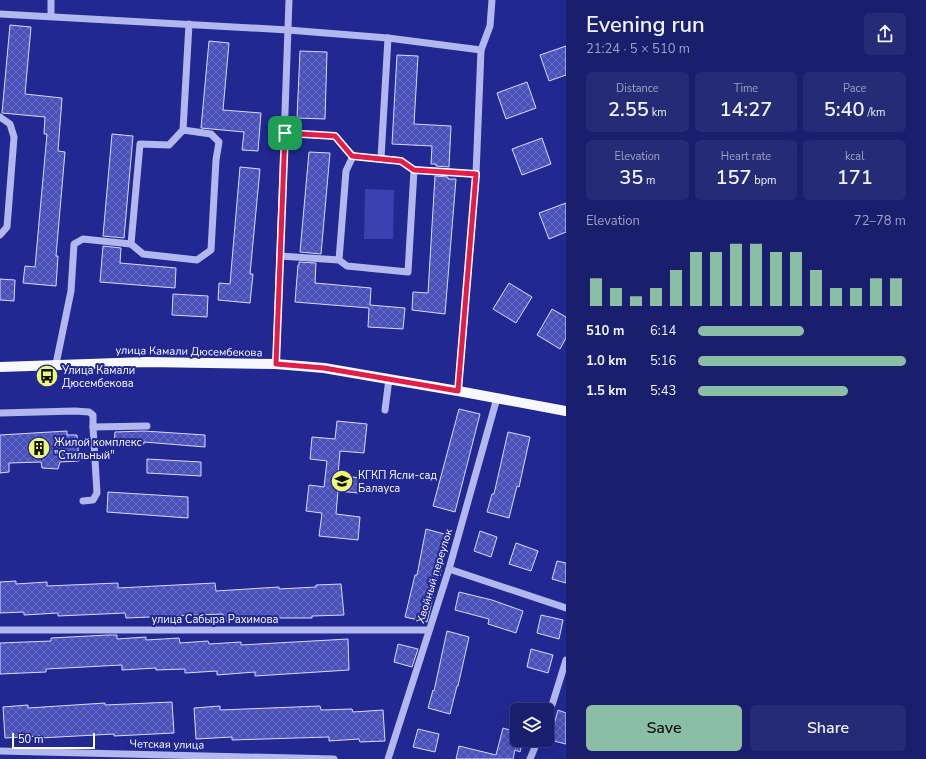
<!DOCTYPE html>
<meta charset="utf-8">
<style>
:root{--surface:#191e6d;--page:#262b75;--text:#f1f3f6;--muted:#9fa2c2;--line:#373c80;--accent:#8abfa5}
body{margin:0;font-family:"Nunito Sans",sans-serif;background:var(--page);color:var(--text);height:100vh;display:flex;flex-direction:column;font-size:15px;white-space:nowrap}
*{box-sizing:border-box;margin:0}
p{font-size:13px;color:var(--muted)}
.icon{flex:none;width:22px;height:22px;fill:none;stroke:currentColor;stroke-width:2;stroke-linecap:round;stroke-linejoin:round}
.map{position:relative;flex:1;overflow:hidden}
.drawer{display:flex;flex-direction:column;background:var(--surface);width:360px}
.drawer>*{flex:none}
.tools{position:absolute;left:510px;top:703px;display:grid;gap:8px}
.tools a{display:grid;place-items:center;width:44px;height:44px;border-radius:6px;background:var(--surface);box-shadow:0 4px 16px #0002,0 0 0 1px var(--line);font-size:20px}
.scale{position:absolute;left:12px;bottom:10px;width:83px;box-sizing:border-box;padding-left:4px;border:2px solid #fff;border-top:0;font-size:11px;line-height:14px;white-space:nowrap;color:#fff;-webkit-text-stroke:3px #212891;paint-order:stroke}
.pin{position:absolute;display:grid;place-items:center;width:34px;height:34px;color:#fff;margin:-17px;border-radius:8px;box-shadow:0 2px 6px #0006}
.round{display:grid;place-items:center;flex:none;width:42px;height:42px;border-radius:6px;background:var(--page)}
.head{display:flex;align-items:center;justify-content:space-between;height:68px;padding:0 20px}
h1{font-size:22px;font-weight:600;line-height:30px}
.figures{display:grid;grid-template-columns:repeat(3,1fr);gap:6px;height:68px;padding:4px 20px}
.figures div{display:grid;align-content:center;border-radius:6px;background:var(--page);text-align:center}
.figures b{font-size:20px;font-weight:600}
.figures small{font-size:11px;font-weight:400}
.figures p{font-size:11px}
.chart{height:112px;padding:8px 20px}
.chart p{display:flex;justify-content:space-between}
.chart svg{width:100%;height:72px;margin-top:4px;stroke:var(--accent);stroke-width:6}
.primary-button{display:flex;gap:8px;margin-top:auto;padding:8px 20px}
.primary-button a{flex:1;height:46px;border-radius:6px;background:var(--accent);color:#111;font-size:16px;font-weight:600;line-height:46px;text-align:center}
.primary-button a+a{background:var(--page);color:var(--text)}
ul{padding:0 20px;list-style:none;font-size:13px}
li{display:grid;grid-template-columns:64px 48px 1fr;align-items:center;height:30px}
li i{height:10px;border-radius:5px;background:var(--accent)}
main{display:flex;flex:1;min-height:0}
.map>svg:first-child{display:block}
.green{fill:#3942b0}
.building{fill:url(#building-cross-hatch);stroke:#d8dbf9}
.lines{fill:none;stroke-linecap:round;stroke-linejoin:round}
.minor{stroke:#b2b7ed;stroke-width:7}
.major{stroke:#f8f9ff;stroke-width:10}
.route-casing{stroke:#fff;stroke-width:8}
.route{stroke:#e11d48;stroke-width:5}
.labels{text-anchor:middle;stroke-width:4;stroke-linejoin:round;paint-order:stroke}
.street-label{font-size:11px;fill:#fff;stroke:#212891}
.poi-label{font-size:11px;fill:#fff;stroke:#212891;text-anchor:start}
</style>
<main>
<div class="map">
<svg width="566" height="759" viewBox="0 0 566 759">
<defs>
<pattern id="building-cross-hatch" width="8" height="8" patternUnits="userSpaceOnUse"><rect width="8" height="8" fill="#4a52b9"/><path d="M0 0l8 8M0 8l8-8" fill="none" stroke="#656cc4"/></pattern>
</defs>
<rect width="100%" height="100%" fill="#212891"/>
<path class="green" d="M365,189l29,1 -1,49h-29z"/>
<g class="building">
<path d="M10,25l21,2 -6,67 37,4 -4,53 7,1 -9,104h2l-2,30 -33,-3 2,-17 10,1 12,-133h-3l1,-17 -43,-4z"/>
<path d="M209,41l20,2 -6,67 38,3 -3,38 -16,-1 2,-18 -43,-4z"/>
<path d="M566,46v29l-17,6 -9,-26z"/>
<path d="M300,51l27,1 -2,67 -28,-1z"/>
<path d="M397,55l21,1 -4,68 37,2 -2,41 -13,-1v-2h-5l1,-18 -40,-2z"/>
<path d="M527,82l9,26 -30,11 -9,-26z"/>
<path d="M112,134l21,2 -9,102 -21,-2z"/>
<path d="M542,138l9,26 -29,11 -10,-26z"/>
<path d="M309,152l21,1 -9,101 -21,-2z"/>
<path d="M240,167l20,2 -10,105h3l-3,29 -32,-3 1,-17 11,1z"/>
<path d="M435,176l13,1v2h8l-11,135 -33,-4 1,-18 15,1z"/>
<path d="M566,203v29l-17,7 -10,-26z"/>
<path d="M103,246l18,2 -1,15 56,5 -1,20 -75,-6z"/>
<path d="M299,262l17,1 -1,20 56,5 -1,17 35,3 -2,21 -35,-2 1,-19 -74,-6 3,-37h1z"/>
<path d="M0,279l15,1 -1,21 -14,-1z"/>
<path d="M509,283l23,14 -16,26 -23,-14z"/>
<path d="M173,294l35,2 -1,21 -35,-2z"/>
<path d="M552,309l14,8v21l-6,11 -23,-14z"/>
<path d="M459,409l21,5 -25,98 -22,-6z"/>
<path d="M337,421l30,3 -3,29 -24,-2 -2,24 22,3 -2,15 -20,-2 -2,23 24,3 -2,23 -39,-4 3,-23 -16,-2 3,-26 15,2 3,-26 -17,-2 2,-22 23,2z"/>
<path d="M67,431v4h10l2,26 -19,1 -2,7 -16,-1 -1,-6 -32,1v9l-9,1v-38z"/>
<path d="M144,431l61,4v12l-61,-5v2h-30l1,-12z"/>
<path d="M508,432l22,5 -11,50 -2,-1 -8,32 -22,-6 5,-18h2z"/>
<path d="M147,459l54,3v14l-54,-3z"/>
<path d="M108,492l80,5v21l-81,-6z"/>
<path d="M426,529l22,6 -8,41h-2l-11,46 -22,-5 10,-42h2z"/>
<path d="M480,531l17,6 -6,20 -17,-6z"/>
<path d="M516,543l22,8 -7,20 -22,-7z"/>
<path d="M557,561l9,2v20l-14,-4z"/>
<path d="M16,581v3l31,-2v4l71,-3v5l97,-5 1,8 63,-4v2l37,-2v-2l25,-1 3,31 -32,1v2h-62v3h-26l-1,-7 -97,4 -1,-5 -67,3v-3l-34,2v-3l-24,1v-31z"/>
<path d="M459,592l33,8 31,11 -7,22 -28,-9 1,-5 -34,-9z"/>
<path d="M541,615l22,5 -4,19 -22,-6z"/>
<path d="M447,631l22,6 -11,49h-1l-7,28 -22,-6 5,-18 1,1z"/>
<path d="M108,635h9v4l29,-2v3l33,-2 1,5 28,-2 1,3 32,-2v3l107,-6 1,31 -94,6v-4l-38,3v-4l-32,2v-4l-29,1v-2l-34,2v-5l-76,4v3l-46,2v-31l51,-2v-3z"/>
<path d="M398,644l20,5 -6,18 -18,-5z"/>
<path d="M531,649l22,6 -5,18 -21,-6z"/>
<path d="M172,702l2,31 -60,3v-2l-74,4v-2l-35,2 -2,-31 25,-2v3l77,-5v2z"/>
<path d="M220,706v4l100,-4 1,4 31,-1 1,3 30,-2 2,31 -25,1 -1,-3 -30,2v-4l-97,3v-3l-36,2 -2,-31z"/>
<path d="M558,710l8,3v31l-16,-4z"/>
<path d="M503,728l14,4v8h6l-3,12 -5,-2 -2,9h-57l3,-13 37,9z"/>
<path d="M418,729l21,5 -4,18 -22,-5z"/>
</g>
<g class="lines">
<g class="minor">
<path d="M0,14l288,16 100,8 93,12 -5,124 -18,217"/>
<path d="M51,16v-16"/>
<path d="M481,50l9,-24 2,-26"/>
<path d="M0,117l10,7 4,13 -7,90 -7,8"/>
<path d="M183,130l-14,15 -29,-1 -9,100 12,10 54,6 14,-10 5,-90 3,-18 -8,-8 -28,-4 6,-106"/>
<path d="M285,133l50,3 18,20"/>
<path d="M381,158l7,-120"/>
<path d="M414,170l62,4"/>
<path d="M280,256l59,4 8,6 61,6 6,-102 -13,-9 -48,-5 -7,15 -7,89"/>
<path d="M56,364l15,-73 3,-47 9,-5 48,5"/>
<path d="M276,364l13,-364"/>
<path d="M385,410l4,-31"/>
<path d="M0,413l75,-2 14,1 4,3v12l54,-1"/>
<path d="M83,501l10,-1 4,-7 -4,-66"/>
<path d="M449,569l117,39"/>
<path d="M0,630h429"/>
<path d="M547,718l6,-16 13,-42"/>
<path d="M0,751l334,8"/>
<path d="M388,759l61,-190 48,-171"/>
<path d="M530,759l8,-19"/>
</g>
<path class="major" d="M0,367l147,-5 129,2 48,4 134,23 108,20"/>
</g>
<g class="lines">
<g class="route-casing">
<path id="route" d="M285,133l50,3 17,20 49,5 13,9 62,4 -18,217 -134,-23 -48,-4z"/>
</g>
<use href="#route" class="route"/>
</g>
<defs>
<g id="bus-disc" transform="scale(1.15)"><circle r="9.5" fill="#effa74" stroke="#212891"/><path d="M-5-6H5V4H4V6H2V4H-2V6H-4V4H-5ZM-3.5-4V0h7V-4ZM-3.5 1.2v1.5H-2V1.2ZM2 1.2v1.5H3.5V1.2Z" fill="#111"/></g>
<g id="building-disc" transform="scale(1.15)"><circle r="9.5" fill="#effa74" stroke="#212891"/><path d="M-4-6H4V6H1V3H-1V6H-4ZM-2.5-4.3h1.7v1.8h-1.7ZM.8-4.3h1.7v1.8H.8ZM-2.5-1h1.7V.8h-1.7ZM.8-1h1.7V.8H.8Z" fill="#111"/></g>
<g id="school-disc" transform="scale(1.15)"><circle r="9.5" fill="#effa74" stroke="#212891"/><path d="M0-5L7-2L0 1L-7-2ZM-4 1L0 2.5L4 1V4Q0 6-4 4Z" fill="#111"/></g>
</defs>
<g fill-rule="evenodd">
<use href="#bus-disc" x="47" y="376"/>
<use href="#building-disc" x="39" y="448"/>
<use href="#school-disc" x="342" y="481"/>
</g>
<g class="labels">
<g class="street-label">
<text transform="translate(189 351) rotate(1)" y="4">улица Камали Дюсембекова</text>
<text transform="translate(434 576) rotate(-73)" y="4">Хвойный переулок</text>
<text x="215" y="623">улица Сабыра Рахимова</text>
<text transform="translate(167 744) rotate(1)" y="4">Четская улица</text>
</g>
<g class="poi-label">
<text x="62" y="374">Улица Камали<tspan x="62" dy="13">Дюсембекова</tspan></text>
<text x="54" y="446">Жилой комплекс<tspan x="54" dy="13">"Стильный"</tspan></text>
<text x="358" y="479">КГКП Ясли-сад<tspan x="358" dy="13">Балауса</tspan></text>
</g>
</g>
</svg>
<div class="tools">
<a><svg class="icon" aria-label="layers" viewBox="0 0 24 24"><path d="M12 4l9 5-9 5-9-5zM3 14l9 5 9-5"/></svg></a>
</div>
<div class="scale">50 m</div>
<div class="pin" style="left:285px;top:133px;background:#1e9e55"><svg class="icon" aria-label="arrive" viewBox="0 0 24 24"><path d="M6 21V4h12l-3 4 3 4H6"/></svg></div>
</div>
<section class="drawer">
<div class="head"><div><h1>Evening run</h1><p>21:24 · 5 × 510 m</p></div><a class="round"><svg class="icon" aria-label="share" viewBox="0 0 24 24"><path d="M12 15V3M7 8l5-5 5 5M5 13v7h14v-7"/></svg></a></div>
<div class="figures">
<div><p>Distance</p><b>2.55<small> km</small></b></div>
<div><p>Time</p><b>14:27</b></div>
<div><p>Pace</p><b>5:40<small> /km</small></b></div>
</div>
<div class="figures">
<div><p>Elevation</p><b>35<small> m</small></b></div>
<div><p>Heart rate</p><b>157<small> bpm</small></b></div>
<div><p>kcal</p><b>171</b></div>
</div>
<div class="chart"><p><span>Elevation</span>72–78 m</p>
<svg viewBox="0 0 160 44" preserveAspectRatio="none"><path d="M5 44V27M15 44V33M25 44V38M35 44V33M45 44V22M55 44V11M65 44V11M75 44V6M85 44V6M95 44V11M105 44V11M115 44V22M125 44V33M135 44V33M145 44V27M155 44V27"/></svg>
</div>
<ul>
<li><b>510 m</b>6:14<i style="width:51%"></i></li>
<li><b>1.0 km</b>5:16<i style="width:100%"></i></li>
<li><b>1.5 km</b>5:43<i style="width:72%"></i></li>
</ul>
<div class="primary-button"><a>Save</a><a>Share</a></div>
</section>
</main>
